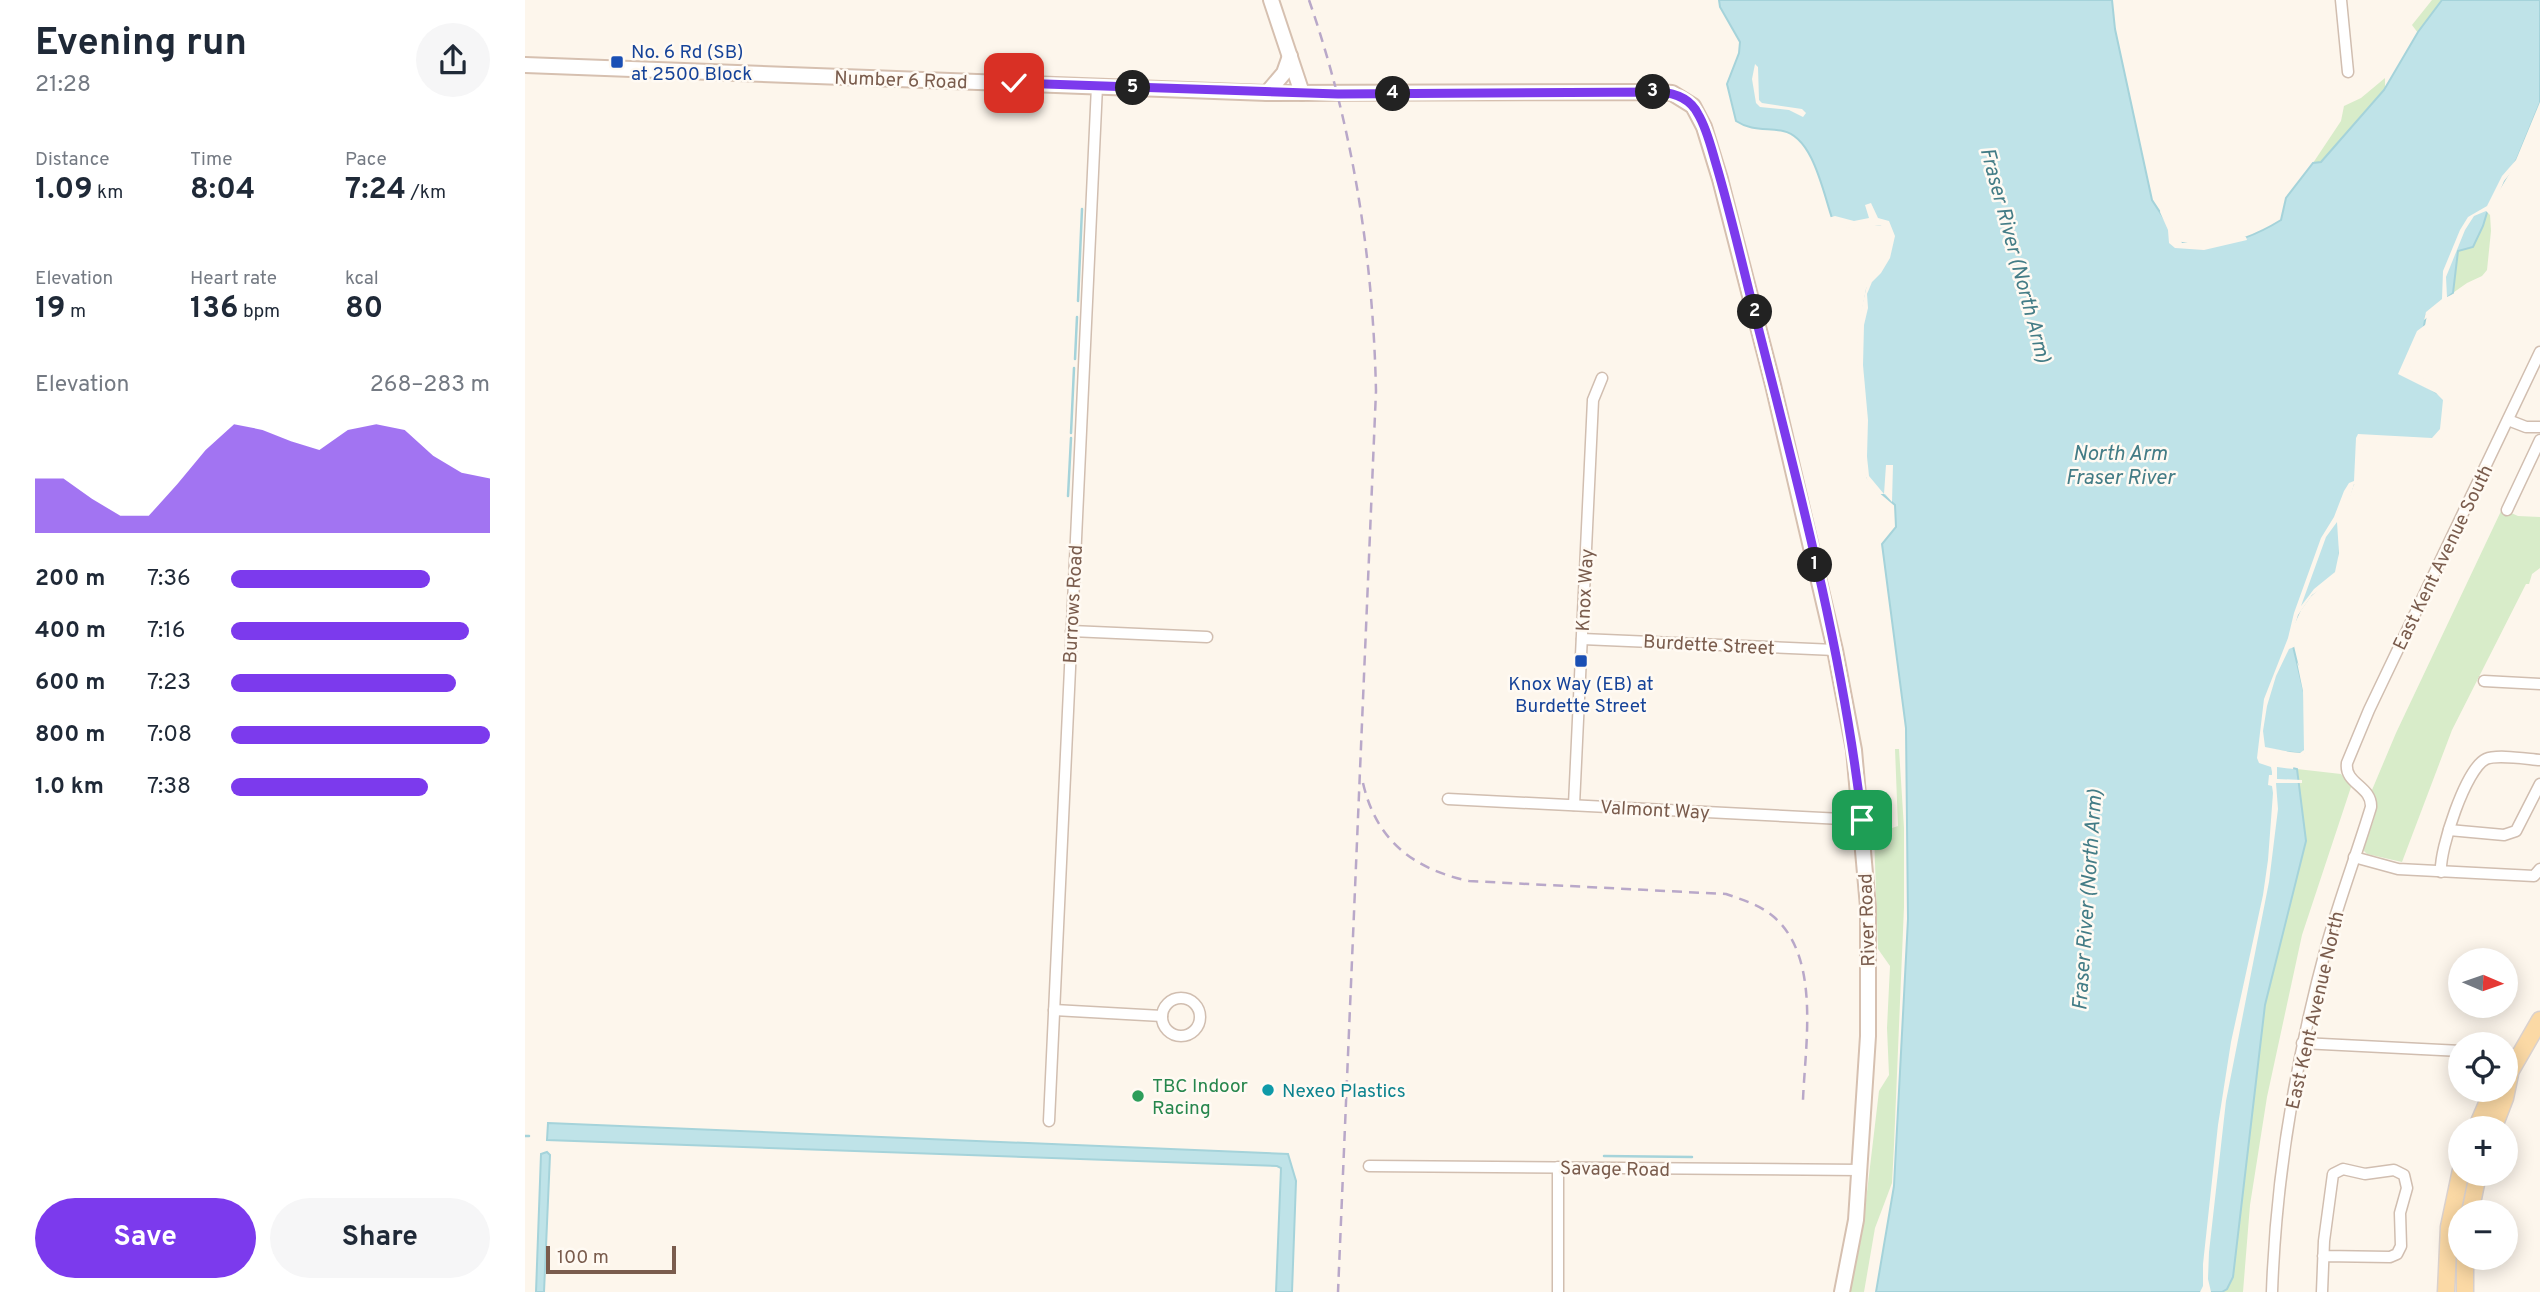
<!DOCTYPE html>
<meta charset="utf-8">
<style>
:root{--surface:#fff;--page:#f6f6f7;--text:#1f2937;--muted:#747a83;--accent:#7c3aed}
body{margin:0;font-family:Overpass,sans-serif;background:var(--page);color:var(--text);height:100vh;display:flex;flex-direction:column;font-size:26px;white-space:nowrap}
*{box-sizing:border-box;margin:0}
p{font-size:23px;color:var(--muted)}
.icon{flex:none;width:38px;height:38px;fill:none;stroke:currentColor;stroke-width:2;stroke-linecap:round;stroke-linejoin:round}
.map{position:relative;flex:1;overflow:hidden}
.details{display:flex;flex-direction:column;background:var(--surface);width:525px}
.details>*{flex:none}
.needle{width:46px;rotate:92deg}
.controls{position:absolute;left:1923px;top:948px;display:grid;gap:14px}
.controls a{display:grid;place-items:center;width:70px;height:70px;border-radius:50%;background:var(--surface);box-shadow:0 4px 18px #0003;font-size:35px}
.scale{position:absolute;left:21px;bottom:18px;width:130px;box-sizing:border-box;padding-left:7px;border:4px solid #7a5c4d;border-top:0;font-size:19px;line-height:24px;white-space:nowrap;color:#7a5c4d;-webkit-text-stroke:5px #fffaf3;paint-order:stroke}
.pin{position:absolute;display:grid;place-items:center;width:60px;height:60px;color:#fff;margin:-30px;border-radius:14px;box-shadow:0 4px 10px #0006}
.km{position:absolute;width:35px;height:35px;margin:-18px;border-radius:50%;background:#222;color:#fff;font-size:19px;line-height:35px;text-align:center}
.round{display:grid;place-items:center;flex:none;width:74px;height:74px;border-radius:37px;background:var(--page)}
.headline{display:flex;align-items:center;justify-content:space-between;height:119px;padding:0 35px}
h1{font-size:38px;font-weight:700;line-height:52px}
.metrics{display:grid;grid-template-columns:repeat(3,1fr);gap:10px;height:119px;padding:7px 35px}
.metrics div{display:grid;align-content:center}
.metrics b{font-size:30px;font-weight:700}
.metrics small{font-size:19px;font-weight:400}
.metrics p{font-size:19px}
.chart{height:196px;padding:14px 35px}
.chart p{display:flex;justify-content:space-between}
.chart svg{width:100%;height:126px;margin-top:7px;fill:var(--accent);opacity:.7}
.primary-button{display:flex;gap:14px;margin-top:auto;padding:14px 35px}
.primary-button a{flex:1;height:80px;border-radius:42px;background:var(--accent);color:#fff;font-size:28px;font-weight:700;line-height:80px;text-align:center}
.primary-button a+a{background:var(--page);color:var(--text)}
ul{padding:0 35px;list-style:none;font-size:23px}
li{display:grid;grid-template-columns:112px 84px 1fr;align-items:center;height:52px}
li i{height:18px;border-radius:9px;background:var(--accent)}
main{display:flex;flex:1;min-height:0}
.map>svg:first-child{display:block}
.green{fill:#d8ecc9;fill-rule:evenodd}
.water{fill:#bfe3e8;stroke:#a5d3da;stroke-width:2}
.pier{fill:#fdf6ec;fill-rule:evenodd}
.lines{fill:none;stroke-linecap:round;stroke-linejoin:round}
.stream{stroke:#a5d3da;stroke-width:2.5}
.street-casing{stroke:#d1beb0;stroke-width:13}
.secondary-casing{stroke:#d6c0b0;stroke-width:18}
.primary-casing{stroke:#dad1cd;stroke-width:19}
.street{stroke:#fff;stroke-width:10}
.secondary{stroke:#fff;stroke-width:14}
.primary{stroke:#fbd9a5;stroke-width:16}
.rail{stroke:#b9a8c9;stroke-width:2.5;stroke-dasharray:10 7;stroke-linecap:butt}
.route-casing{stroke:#fff;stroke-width:14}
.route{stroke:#7c3aed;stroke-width:9}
.transit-dot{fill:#1a4fb4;stroke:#fffaf3;stroke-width:2.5}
.culture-dot{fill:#0f9aa8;stroke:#fffaf3;stroke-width:2.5}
.leisure-dot{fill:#2e9e5b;stroke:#fffaf3;stroke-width:2.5}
.labels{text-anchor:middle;stroke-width:5;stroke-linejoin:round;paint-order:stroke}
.transit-label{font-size:19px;fill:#164399;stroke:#fffaf3;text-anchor:start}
.street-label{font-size:19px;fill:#7a5c4d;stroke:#fffaf3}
.leisure-label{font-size:19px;fill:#27864d;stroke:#fffaf3;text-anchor:start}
.culture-label{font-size:19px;fill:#0d838f;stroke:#fffaf3;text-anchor:start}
.water-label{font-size:21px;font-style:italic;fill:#437c86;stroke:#fffaf3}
</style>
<main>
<section class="details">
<div class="headline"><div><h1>Evening run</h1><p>21:28</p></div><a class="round"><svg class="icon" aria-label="share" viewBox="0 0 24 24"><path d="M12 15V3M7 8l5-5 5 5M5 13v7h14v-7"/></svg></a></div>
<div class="metrics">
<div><p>Distance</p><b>1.09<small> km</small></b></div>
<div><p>Time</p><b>8:04</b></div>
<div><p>Pace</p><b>7:24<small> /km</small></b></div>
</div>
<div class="metrics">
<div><p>Elevation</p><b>19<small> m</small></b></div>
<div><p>Heart rate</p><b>136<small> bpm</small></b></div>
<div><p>kcal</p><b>80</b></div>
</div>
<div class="chart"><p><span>Elevation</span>268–283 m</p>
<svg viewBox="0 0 160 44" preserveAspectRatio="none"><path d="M0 44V25L10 25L20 32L30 38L40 38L50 27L60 15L70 6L80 8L90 12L100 15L110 8L120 6L130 8L140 17L150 23L160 25V44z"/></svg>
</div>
<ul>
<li><b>200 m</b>7:36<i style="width:77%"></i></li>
<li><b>400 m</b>7:16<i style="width:92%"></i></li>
<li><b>600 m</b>7:23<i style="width:87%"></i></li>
<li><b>800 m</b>7:08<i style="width:100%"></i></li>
<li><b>1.0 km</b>7:38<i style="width:76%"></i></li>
</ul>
<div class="primary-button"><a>Save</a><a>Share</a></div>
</section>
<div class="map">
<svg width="2015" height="1292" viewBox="0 0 2015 1292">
<rect width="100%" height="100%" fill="#fdf6ec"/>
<g class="green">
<path d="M1907,0h46l-141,167 -24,-4 28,-42 3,-15 17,-8 24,-20v10l33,-55 -6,-8z"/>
<path d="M1961,211l4,3 1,17 -4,39 -5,6 -15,7 -20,14 2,-29 16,-38z"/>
<path d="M1977,509l16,7 22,1v51l-8,6 -3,10h-3l-74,146 -50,132 -35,-8 -4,-4 1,-4c6,-18 19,-39 8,-56l24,-57z"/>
<path d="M1370,749h4l5,79v79l-10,238 -2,38 -17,45 -11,64h-14l12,-58 17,-143 10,-16 -2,-47 3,-62 -12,-17 -4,-115 24,-8z"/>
<path d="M1755,766l13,3 10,47 -6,-47 44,5 10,13 -49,148 -35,162 -17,108 -7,87h-32l-3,-13 1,-27 17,-151 43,-219 9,-73 -1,-42zM1779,830l2,11 -41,164 -30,254c-7,-21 5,-91 9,-116 9,-49 11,-99 20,-148 10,-55 38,-108 40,-165z"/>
</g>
<g class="water">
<path d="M1194,0h393l3,29 37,171 19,29 4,13c11,1 23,5 33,4 25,-2 52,-13 73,-26l5,-22 27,-35 8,-1 63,-72 34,-58 24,-32h98v103l-23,56 -28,47 -6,20 -10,21 -15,4 -5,42 -27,22 -3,16 -17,32 4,13 38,24 -3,33 -9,10 -72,-4 -5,6 -1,34 -5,5 -12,35 -2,51 -29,26 -10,14 -7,15 -1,17 12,50 3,53 -4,9 -41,-5v12l35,8 9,72 -41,164 -32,272 -6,12 -5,3h-346l18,-106 14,-267 -2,-191 -24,-184 14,-17 -1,-22 -21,-18 -7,-10 -7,-152 7,-36 21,-41 -4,-24 -28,2 -24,-8c-9,-26 -19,-81 -49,-87 -17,-3 -32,0 -47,-10l-9,-37 12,-31 1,-11 -20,-35z"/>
<path d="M23,1123l740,31 8,27 -4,111h-16l5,-124 -4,-2 -730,-26z"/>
<path d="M22,1152l3,3 -6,137h-8l5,-138z"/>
</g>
<g class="pier">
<path d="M1230,64l3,3 1,33 3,3 40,6 4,4 -3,4 -14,-7 -29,-3 -4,-4 -4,-24z"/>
<path d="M2015,102v9l-19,49 -17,21 -14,34 -4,-4 -12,5 -9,14 -19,47 1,20 10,-5 -1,3 -32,25 2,-8 16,-13 1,-28 17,-41 8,-13 19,-11 15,-30 14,-16z"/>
<path d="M1346,203l7,15 11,3 6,15 -5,22 -9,15 -9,9 -5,12 1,14 -4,17 -1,40 5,55 -1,36 2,20 15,18 2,-29h7l-1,37 -7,-8h-7l-9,-10 -6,-14 -6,-100 1,-46 11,-48 15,-29v-14l-3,-8 -26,4 -10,-2 -17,-9 7,-2 19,5 15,-3 -4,-13z"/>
<path d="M1636,208l21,35 41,-2 20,-5 3,1 1,3 -43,10 -29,-2 -6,-5 -1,-13 -8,-18z"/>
<path d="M1904,322l-3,10 -17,31 4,10 29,14 9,11 -2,36 -13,12 -70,-4 -3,5 -2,33 -3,4h-4l-10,35 -1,49 -10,13 -21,14 -14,20 -4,13v19l-5,2 -13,27 -9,30 -4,25 2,16 25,5 10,1 4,-3 -1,-59 -6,-29 7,14 4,18 1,52 -5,9 -5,2 -36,-6v7l31,7 -1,4 -16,-2v12l25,1v3h-26l2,26 -9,73 -43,219 -17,151 -1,27 3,13h-11l3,-6v-22l15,-139 13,-83 32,-147 5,-35 5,-67 -1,-7 -4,-1 1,-10h3v-3l-1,-5 -12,-4 -2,-5 7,-59 24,-61 6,-25 27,-75 13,-21 10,-26 5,-8 5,-2 2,-43 2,-4 74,4 8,-9 3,-29 -7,-7 -38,-19 19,-43zM1812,522l2,31 -4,19 -21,17 -13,17 25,-69z"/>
</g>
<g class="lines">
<g class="stream">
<path d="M553,301l4,-92"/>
<path d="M550,359l2,-42"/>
<path d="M546,433l3,-65"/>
<path d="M543,496l3,-58"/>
<path d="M0,1136h4"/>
<path d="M1079,1156l88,1"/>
</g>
<g class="street-casing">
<g id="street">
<path d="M1816,0l7,72"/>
<path d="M1983,420l18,7h14"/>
<path d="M1982,510l33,-70"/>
<path d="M546,631l136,6"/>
<path d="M1057,639l253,11"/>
<path d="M1959,681l56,3"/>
<path d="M923,799l414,21"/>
<path d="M1049,805l19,-405 9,-22"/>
<path d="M1924,830l55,5 12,-4 24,-47"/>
<path d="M1829,857l44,12 136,7 6,-7"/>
<path d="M1916,872c-2,-22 25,-104 45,-113 11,-5 41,0 54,1"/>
<circle cx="656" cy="1017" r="19"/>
<path d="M529,1010l108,6"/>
<path d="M1777,1043l159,8"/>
<path d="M1981,1054l14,1"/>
<path d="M524,1121l48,-1035"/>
<path d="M844,1166l491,4"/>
<path d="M1033,1292v-125"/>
<path d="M1747,1292c4,-118 24,-234 55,-348 13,-46 30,-91 44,-137 1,-21 -27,-23 -24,-44l22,-53 171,-358"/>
<path d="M1797,1292l2,-51 9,-67 10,-5 22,5 29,-4 10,5 3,13 -7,25 1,33 -4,8 -7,3 -67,-1"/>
</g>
</g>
<g class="secondary-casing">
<g id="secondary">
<path d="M746,0l31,93"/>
<path d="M0,65l742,28 392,-1 13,1 21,13 11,21 16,52 53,206 62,265 19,100 14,157v129l-12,184 -14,72"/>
<path d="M742,93l17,-20 6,-17"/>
</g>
</g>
<g class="primary-casing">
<g id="primary">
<path d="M1981,1079l34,-59"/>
<path d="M1951,1129l13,-30 7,-9"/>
<path d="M1968,1129l12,-31 5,-24"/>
<path d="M1945,1213l8,-39"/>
<path d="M1921,1292l3,-65 12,-57"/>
<path d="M1940,1292v-34"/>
</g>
</g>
<use href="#street" class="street"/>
<use href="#secondary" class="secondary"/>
<use href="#primary" class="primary"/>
<g class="rail">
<path d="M784,0c44,127 64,257 67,391l-38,901"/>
<path d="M838,783c13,57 50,86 106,98l257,13c17,6 34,11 48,23 47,41 31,128 29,183"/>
</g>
</g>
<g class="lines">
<g class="route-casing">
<path id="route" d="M489,83l324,11 321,-2c16,1 31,6 39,22 9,15 13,33 18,50 14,47 25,95 37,143 43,170 89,339 109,513"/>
</g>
<use href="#route" class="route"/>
</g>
<g class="transit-dot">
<rect x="85" y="55" width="14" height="14" rx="3.5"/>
<rect x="1049" y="654" width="14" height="14" rx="3.5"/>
</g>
<circle class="culture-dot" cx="743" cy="1090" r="7"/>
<circle class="leisure-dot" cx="613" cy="1096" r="7"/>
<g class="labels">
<g class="transit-label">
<text x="106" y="58">No. 6 Rd (SB)<tspan x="106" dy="22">at 2500 Block</tspan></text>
<text x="1056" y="690" text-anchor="middle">Knox Way (EB) at<tspan x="1056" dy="22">Burdette Street</tspan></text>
</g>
<g class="street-label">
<text transform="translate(376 79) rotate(2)" y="7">Number 6 Road</text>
<text transform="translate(1917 557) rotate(-64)" y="7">East Kent Avenue South</text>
<text transform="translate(1059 590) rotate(-87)" y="7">Knox Way</text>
<text transform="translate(547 604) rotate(-87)" y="7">Burrows Road</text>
<text transform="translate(1184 644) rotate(3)" y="7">Burdette Street</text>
<text transform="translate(1130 809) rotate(3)" y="7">Valmont Way</text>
<text transform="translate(1341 920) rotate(-92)" y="7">River Road</text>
<text transform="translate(1789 1010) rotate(-77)" y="7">East Kent Avenue North</text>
<text transform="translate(1090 1168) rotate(1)" y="7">Savage Road</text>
</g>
<g class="leisure-label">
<text x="627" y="1092">TBC Indoor<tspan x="627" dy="22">Racing</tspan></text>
</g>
<g class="culture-label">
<text x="757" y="1097">Nexeo Plastics</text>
</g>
<g class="water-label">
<text transform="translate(1491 255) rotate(75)" y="7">Fraser River (North Arm)</text>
<text x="1595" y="460">North Arm<tspan x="1595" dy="24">Fraser River</tspan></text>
<text transform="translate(1562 900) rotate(-86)" y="7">Fraser River (North Arm)</text>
</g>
</g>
</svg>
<div class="controls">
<a><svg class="needle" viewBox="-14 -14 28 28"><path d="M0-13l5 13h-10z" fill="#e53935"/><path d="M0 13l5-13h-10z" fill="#747a83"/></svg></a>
<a><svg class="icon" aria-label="locate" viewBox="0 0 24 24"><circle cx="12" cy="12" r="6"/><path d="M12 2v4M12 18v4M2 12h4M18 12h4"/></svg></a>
<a>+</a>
<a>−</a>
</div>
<div class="scale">100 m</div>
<div class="pin" style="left:1337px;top:820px;background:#1e9e55"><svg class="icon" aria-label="arrive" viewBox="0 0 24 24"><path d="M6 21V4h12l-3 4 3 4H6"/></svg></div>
<div class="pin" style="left:489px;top:83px;background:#d93025"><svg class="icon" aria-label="check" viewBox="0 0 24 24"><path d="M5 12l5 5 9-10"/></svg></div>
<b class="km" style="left:1290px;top:565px">1</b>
<b class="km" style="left:1230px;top:312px">2</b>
<b class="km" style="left:1128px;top:92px">3</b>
<b class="km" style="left:868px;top:94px">4</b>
<b class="km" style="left:608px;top:88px">5</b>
</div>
</main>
